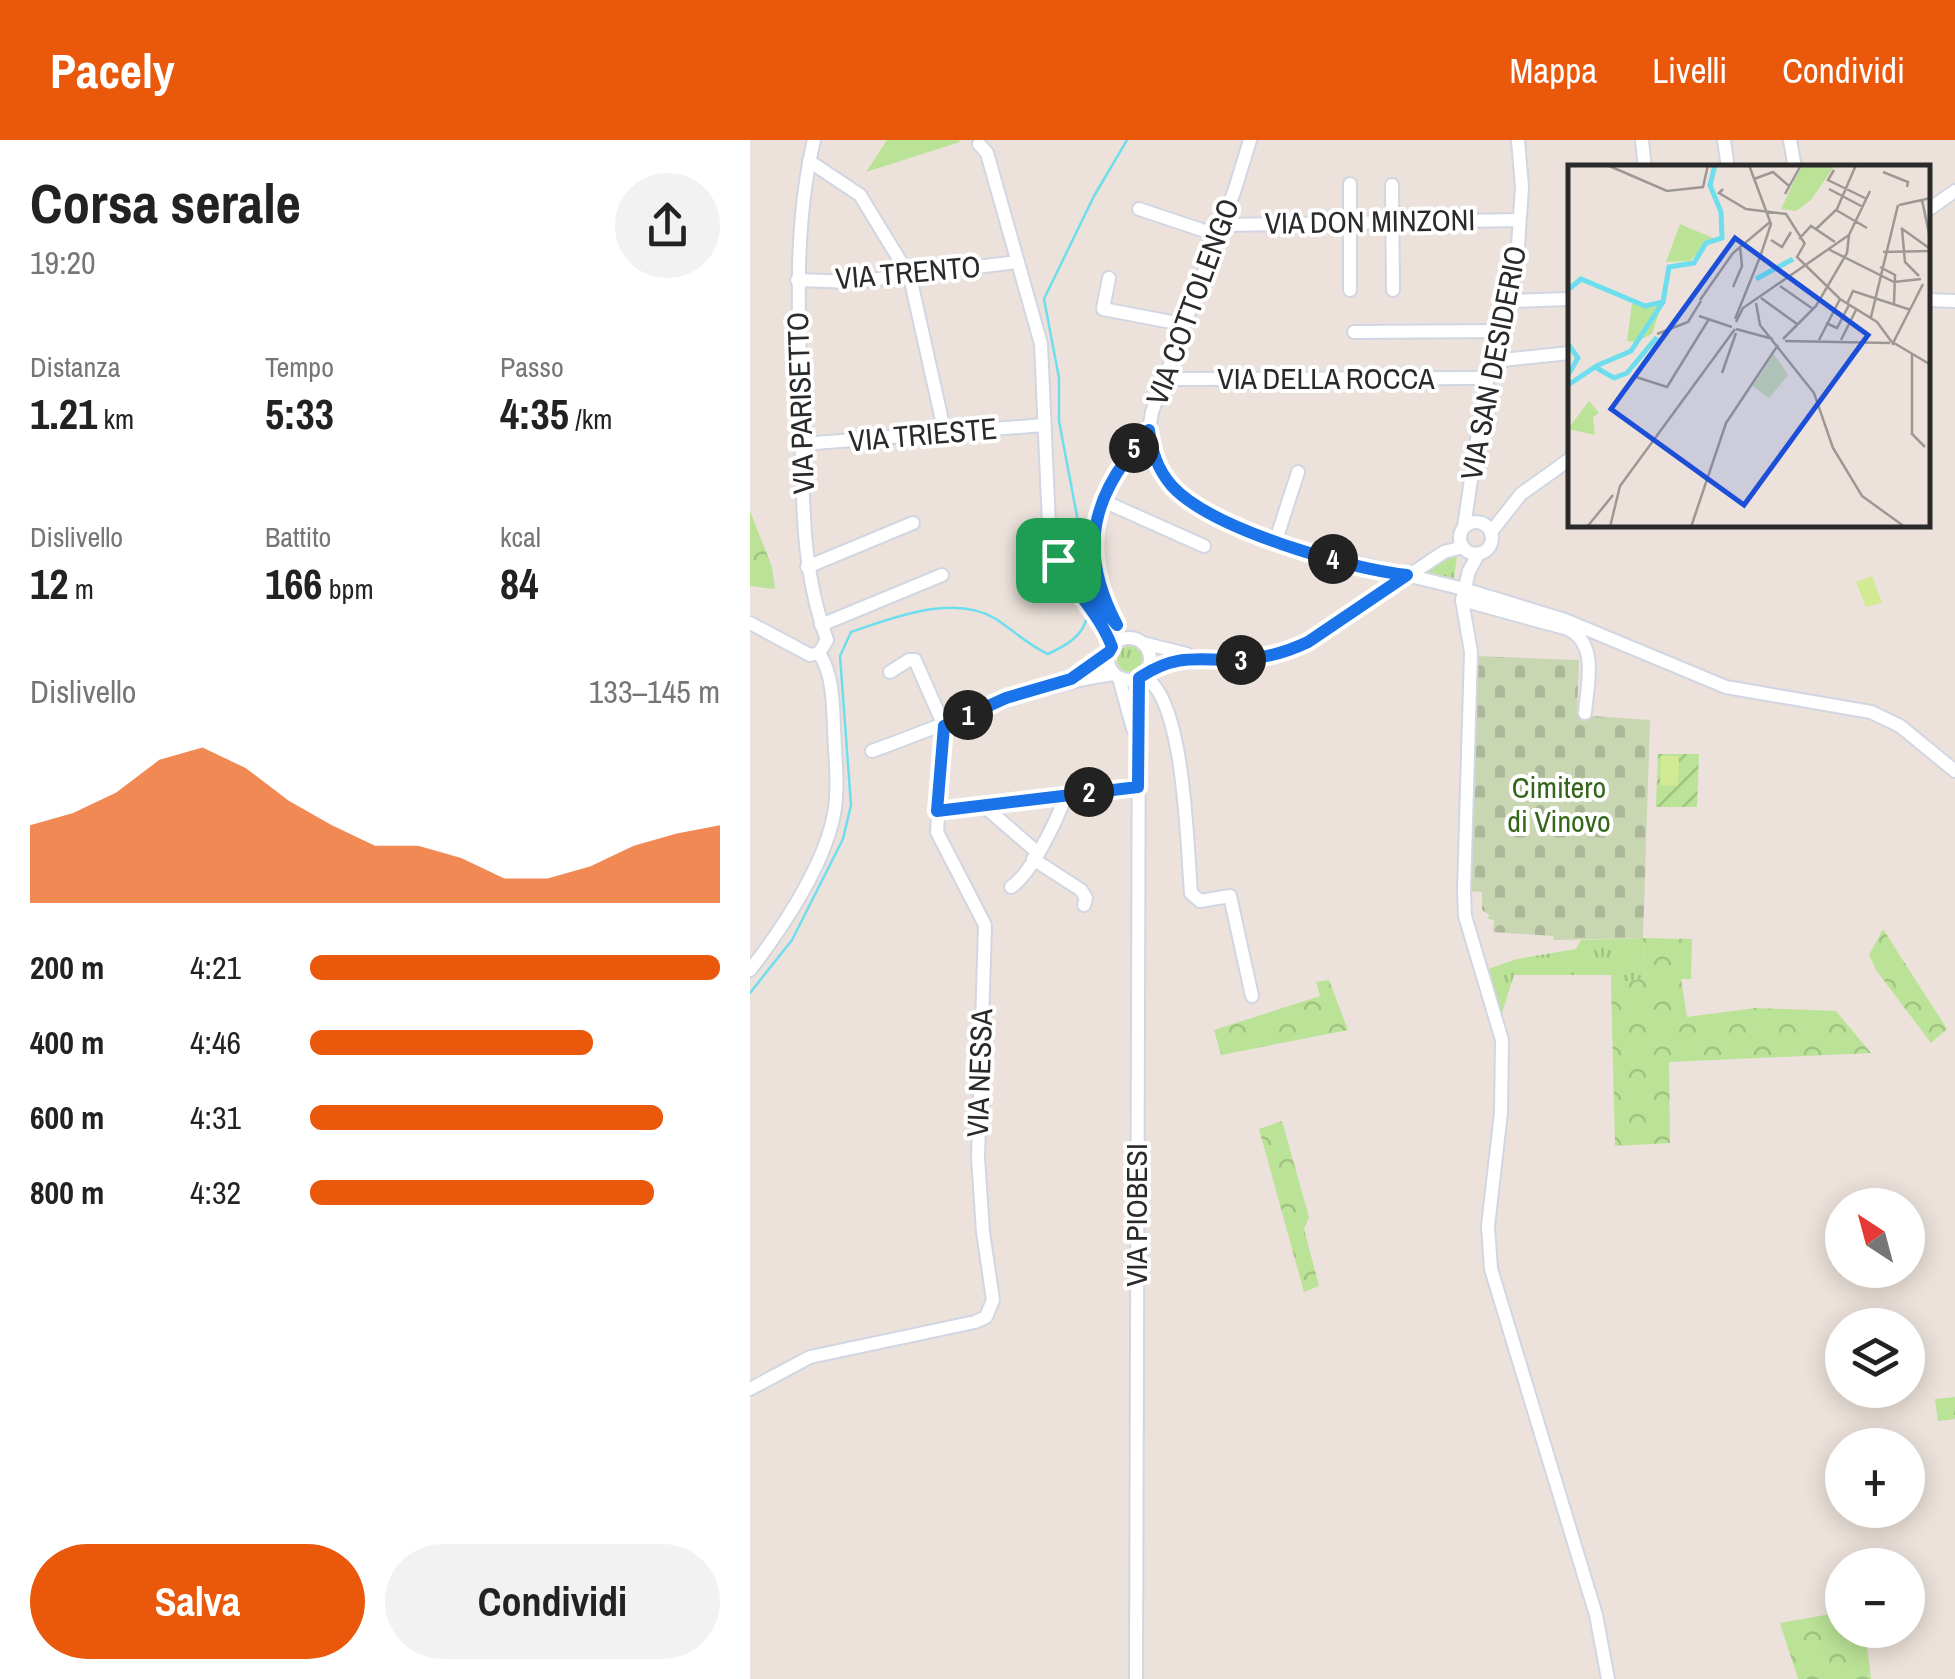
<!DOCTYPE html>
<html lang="it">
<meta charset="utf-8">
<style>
:root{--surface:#fff;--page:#f2f2f2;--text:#222;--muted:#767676;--accent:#ea580c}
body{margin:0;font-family:"Archivo Narrow",sans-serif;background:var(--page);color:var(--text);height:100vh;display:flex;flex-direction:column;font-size:38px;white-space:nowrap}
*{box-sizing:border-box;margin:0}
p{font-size:32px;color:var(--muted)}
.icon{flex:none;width:55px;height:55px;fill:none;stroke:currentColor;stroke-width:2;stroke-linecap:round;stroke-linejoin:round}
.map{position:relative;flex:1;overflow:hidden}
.drawer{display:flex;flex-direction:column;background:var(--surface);width:750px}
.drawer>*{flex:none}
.needle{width:65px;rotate:324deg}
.fabs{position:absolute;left:1075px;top:1048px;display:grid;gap:20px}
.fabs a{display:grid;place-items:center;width:100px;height:100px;border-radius:50%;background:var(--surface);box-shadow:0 5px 25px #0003;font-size:50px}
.pin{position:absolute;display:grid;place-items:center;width:85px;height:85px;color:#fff;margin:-42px;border-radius:20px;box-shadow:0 5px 15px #0006}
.km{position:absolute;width:50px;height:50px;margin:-25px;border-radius:50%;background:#222;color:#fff;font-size:28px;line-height:50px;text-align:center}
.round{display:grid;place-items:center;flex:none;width:105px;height:105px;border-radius:52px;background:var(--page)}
.overview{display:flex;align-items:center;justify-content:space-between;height:170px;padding:0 30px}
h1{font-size:55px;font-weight:700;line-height:75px}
.stats{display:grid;grid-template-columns:repeat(3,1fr);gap:15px;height:170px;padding:10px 30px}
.stats div{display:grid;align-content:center}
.stats b{font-size:42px;font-weight:700}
.stats small{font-size:28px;font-weight:400}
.stats p{font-size:28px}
.chart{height:280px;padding:20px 30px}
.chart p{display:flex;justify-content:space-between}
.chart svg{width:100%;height:180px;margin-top:10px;fill:var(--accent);opacity:.7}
.cta{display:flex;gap:20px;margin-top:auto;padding:20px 30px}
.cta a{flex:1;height:115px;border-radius:60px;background:var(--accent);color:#fff;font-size:40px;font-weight:700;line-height:115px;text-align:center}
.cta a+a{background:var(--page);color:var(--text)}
ul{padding:0 30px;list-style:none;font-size:32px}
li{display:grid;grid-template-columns:160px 120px 1fr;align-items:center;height:75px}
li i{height:25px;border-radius:12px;background:var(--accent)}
header{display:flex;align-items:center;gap:60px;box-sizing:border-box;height:140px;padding:0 50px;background:var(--accent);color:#fff}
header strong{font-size:48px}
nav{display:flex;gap:55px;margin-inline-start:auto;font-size:35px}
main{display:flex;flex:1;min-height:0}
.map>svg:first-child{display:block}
.grass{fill:url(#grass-tufts)}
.forest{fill:url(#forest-crowns)}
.cemetery{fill:url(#cemetery-stones)}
.park{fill:#bbe397}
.garden{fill:url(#garden-furrows)}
.pitch{fill:#d1ea93}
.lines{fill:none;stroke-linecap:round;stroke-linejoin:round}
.stream{stroke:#6edeee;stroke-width:2.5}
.minor-casing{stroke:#d1d6e2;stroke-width:16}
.minor{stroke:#fff;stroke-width:12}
.route-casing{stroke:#fff;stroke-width:20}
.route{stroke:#1a73e8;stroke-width:12}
.labels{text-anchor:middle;stroke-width:8;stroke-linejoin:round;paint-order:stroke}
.street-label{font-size:30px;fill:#2a2a2a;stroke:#fff}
.park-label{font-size:30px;fill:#34661a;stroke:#fff}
.inset-river{fill:none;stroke:#6edeee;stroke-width:5}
.inset-road{fill:none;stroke:#9e9894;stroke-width:2.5}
.view{fill:#1d4ed8;fill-opacity:0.15;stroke:#1d4ed8;stroke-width:5}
.inset-edge{fill:none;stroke:#2a2a2a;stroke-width:5}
</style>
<header>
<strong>Pacely</strong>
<nav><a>Mappa</a><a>Livelli</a><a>Condividi</a></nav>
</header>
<main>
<section class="drawer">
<div class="overview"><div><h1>Corsa serale</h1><p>19:20</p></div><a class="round"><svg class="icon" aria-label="share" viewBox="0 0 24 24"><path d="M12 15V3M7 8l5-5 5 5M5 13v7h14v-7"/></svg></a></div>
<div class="stats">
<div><p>Distanza</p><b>1.21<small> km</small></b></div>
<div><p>Tempo</p><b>5:33</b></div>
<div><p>Passo</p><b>4:35<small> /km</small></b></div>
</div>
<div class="stats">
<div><p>Dislivello</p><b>12<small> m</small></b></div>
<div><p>Battito</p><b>166<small> bpm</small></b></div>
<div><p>kcal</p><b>84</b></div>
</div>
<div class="chart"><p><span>Dislivello</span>133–145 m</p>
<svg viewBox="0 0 160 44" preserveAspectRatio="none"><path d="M0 44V25L10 22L20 17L30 9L40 6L50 11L60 19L70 25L80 30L90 30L100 33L110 38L120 38L130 35L140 30L150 27L160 25V44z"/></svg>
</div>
<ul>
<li><b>200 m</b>4:21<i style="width:100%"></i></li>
<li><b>400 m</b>4:46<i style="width:69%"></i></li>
<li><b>600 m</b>4:31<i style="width:86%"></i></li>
<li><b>800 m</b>4:32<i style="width:84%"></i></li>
</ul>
<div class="cta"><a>Salva</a><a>Condividi</a></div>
</section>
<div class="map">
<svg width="1205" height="1539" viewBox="0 0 1205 1539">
<defs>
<pattern id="grass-tufts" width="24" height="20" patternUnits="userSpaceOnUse" patternTransform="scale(2.5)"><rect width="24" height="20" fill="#bbe397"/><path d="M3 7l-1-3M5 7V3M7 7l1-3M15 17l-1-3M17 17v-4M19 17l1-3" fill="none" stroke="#a1c382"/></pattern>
<pattern id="forest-crowns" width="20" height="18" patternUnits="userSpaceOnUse" patternTransform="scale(2.5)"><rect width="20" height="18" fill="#bbe397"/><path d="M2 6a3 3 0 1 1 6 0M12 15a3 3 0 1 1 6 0" fill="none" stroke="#a1c382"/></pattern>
<pattern id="cemetery-stones" width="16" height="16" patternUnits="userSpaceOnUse" patternTransform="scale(2.5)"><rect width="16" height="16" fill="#c8d6b2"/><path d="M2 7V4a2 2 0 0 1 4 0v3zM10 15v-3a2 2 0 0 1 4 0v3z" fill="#acb899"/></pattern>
<pattern id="garden-furrows" width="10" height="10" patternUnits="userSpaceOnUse" patternTransform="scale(2.5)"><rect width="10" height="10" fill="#bbe397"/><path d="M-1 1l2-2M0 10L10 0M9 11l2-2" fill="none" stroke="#a1c382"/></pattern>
</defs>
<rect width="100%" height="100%" fill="#ece2db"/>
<g class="grass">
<path d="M708,409l-4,29 -26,-5 -3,-4z"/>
<circle cx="380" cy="519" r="13"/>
<path d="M893,798l3,40 -35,6v-9h-97l-12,38 -14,-44 29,-10 59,-10 5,-9z"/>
</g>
<g class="forest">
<path d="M0,371l22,56 3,22 -25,-3z"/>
<path d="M1133,789l64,100 -16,14 -55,-73 -7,-15z"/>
<path d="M893,798l49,1 -1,40h-10l6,38 68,-9 81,3 35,42 -202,9 1,81 -55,3 -4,-162 35,-6z"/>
<path d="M579,840l19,50 -127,25 -7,-25 106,-34 -4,-14z"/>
<path d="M532,981l27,96 -5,12 15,57 -15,6 -45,-163z"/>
<path d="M1205,1257v22l-17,2 -3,-22z"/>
<path d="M1092,1472v18h23l6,49h-73l-18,-56z"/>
</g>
<path class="cemetery" d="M725,516l104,4 -2,55 73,5 -7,218 -89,2 -1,-4 -60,-4 1,-12 -6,-1 1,-4 -7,-5v-18l-15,-1z"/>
<path class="park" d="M137,0h72l1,2 -94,30z"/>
<path class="garden" d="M908,614h41l-2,53h-41z"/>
<g class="pitch">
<path d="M1122,436l10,27 -16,4 -10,-25z"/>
<path d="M911,616h18l-1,30 -18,-1z"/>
</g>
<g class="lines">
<g class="stream">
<path d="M340,445l-31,-164v-43l-15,-79 50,-103 33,-56"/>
<path d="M0,853l42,-53 51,-101 8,-34 -11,-149 11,-24c42,-14 103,-39 145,-13 18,12 32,26 52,35 17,-8 36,-18 39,-38"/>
</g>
<g class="minor-casing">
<g id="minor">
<path d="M500,0l-15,49 -83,223 -3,18 6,29 16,26 23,19 81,39 189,46 101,31 161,67 145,25 29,14 55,45"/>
<path d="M892,0l3,28"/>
<path d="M974,0l4,28"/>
<path d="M1040,0l5,28"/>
<path d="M229,4l8,9 54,191 8,181 19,55 33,41 11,26"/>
<path d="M59,21l51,34 50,82 35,157"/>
<path d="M600,44v106"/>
<path d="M642,45l1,105"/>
<path d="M389,69l78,26"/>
<path d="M1178,70l27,-19"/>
<path d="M471,85l298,-5"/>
<path d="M359,138l-6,31 79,15"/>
<path d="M47,140l56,2 165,-20"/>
<path d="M1178,160l27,1"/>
<path d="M760,161l60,-2"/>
<path d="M604,192l147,-1"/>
<path d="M743,221l77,-8"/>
<path d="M414,239l324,-1"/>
<path d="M52,304l242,-19"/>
<path d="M351,360l103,46"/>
<circle cx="726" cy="398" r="16"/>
<path d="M714,387l20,-135 26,-91 7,-41 5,-73 -4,-47"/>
<path d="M741,392l30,-38 49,-35"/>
<path d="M525,403l23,-71"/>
<path d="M729,413l-10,18 -7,29 9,52 -7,239 1,25 37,124 -1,73 -13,113 3,43 105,346 12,64"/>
<path d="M57,427l106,-44"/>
<path d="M712,460l106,29c31,15 19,56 17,84"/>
<path d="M0,483l60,32 9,-2 8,-13c-28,-77 -24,-154 -26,-234 -2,-90 -8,-178 13,-266"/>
<path d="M71,485l121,-50"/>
<path d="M367,485c-31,-59 -32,-110 8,-164 9,-11 13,-22 24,-31"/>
<circle cx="379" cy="519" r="21"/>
<path d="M393,503l44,11"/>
<path d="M394,534c40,-23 60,-11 102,-15 22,-1 42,-8 62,-16l136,-91 19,-5"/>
<path d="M392,536c43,17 45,172 49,217l9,8 30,-5 22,100"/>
<path d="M369,538l14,51"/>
<path d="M122,611c81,-29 156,-65 241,-77"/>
<path d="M235,667l52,45"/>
<path d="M187,671l201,-24"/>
<path d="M283,719l48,31 5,8 -2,7"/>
<path d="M261,747c21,-14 46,-67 55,-92"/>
<path d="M0,830c32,-41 74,-104 84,-156 5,-28 1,-58 0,-86 -1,-24 -1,-54 -15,-75"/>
<path d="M0,1249l60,-32 165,-35 11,-5 7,-17 -10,-68 -5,-75 7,-232 -48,-93 7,-106 -29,-66h-6l-19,12"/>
<path d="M386,1539l3,-1001"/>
</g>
</g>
<use href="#minor" class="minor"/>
</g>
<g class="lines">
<g class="route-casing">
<path id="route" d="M399,290c3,21 8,39 23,56 39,43 177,83 235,89l-99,67c-19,9 -39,15 -60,17 -44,4 -65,-9 -106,17l-3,2 -1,109 -201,24 7,-85 62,-28 65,-19 38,-27 3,-5c-12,-33 -39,-56 -54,-87l59,65c-31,-59 -32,-109 8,-164 9,-11 13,-22 24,-31z"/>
</g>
<use href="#route" class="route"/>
</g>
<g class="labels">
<g class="street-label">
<text transform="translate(620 82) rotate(-1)" y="10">VIA DON MINZONI</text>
<text transform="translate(158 133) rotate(-5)" y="10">VIA TRENTO</text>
<text transform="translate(443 162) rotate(-70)" y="10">VIA COTTOLENGO</text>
<text transform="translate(744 223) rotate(-79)" y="10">VIA SAN DESIDERIO</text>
<text x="576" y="249">VIA DELLA ROCCA</text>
<text transform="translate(51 263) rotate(-92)" y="10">VIA PARISETTO</text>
<text transform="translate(173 295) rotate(-5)" y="10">VIA TRIESTE</text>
<text transform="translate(230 933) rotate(-88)" y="10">VIA NESSA</text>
<text transform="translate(387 1075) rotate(-90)" y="10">VIA PIOBESI</text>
</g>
<g class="park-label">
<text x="809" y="658">Cimitero<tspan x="809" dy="34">di Vinovo</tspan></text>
</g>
</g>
<g transform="translate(818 25)">
<rect width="362" height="362" fill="#ece2db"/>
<path d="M112,59l33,14 -23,23 -24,1zM64,139h30l-10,30 -17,8 -8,-1zM21,236l10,12 -6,4 2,18 -27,-6z" fill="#bbe397"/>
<path d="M206,189l14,21 -19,23 -16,-12z" fill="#c8d6b2"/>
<path d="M234,0h33l-24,35 -15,11 -15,-2z" fill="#bbe397"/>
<path class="inset-river" d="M188,114l37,-20M0,125l13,-11 64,27 18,-4 6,-35 25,-4 12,-20 16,-5 -1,-26 -11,-27 5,-20M0,179l10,14 -10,17M28,201l35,-15 32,-49M0,220l27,-18 19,11 13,-5 30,-36"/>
<path class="inset-road" d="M39,0l60,26 36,-4 5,-22M181,0l22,59 -10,30M266,5l-6,10 39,19M315,7l25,10 -1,5M186,14l19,-7 16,14M155,24l-4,4 27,16 40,5 19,30M261,24l34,18M217,29l16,-29M354,35l9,43M331,40l32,-7M268,45l31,18M333,63l28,20M248,64l21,-20 19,-44M334,64l3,33 14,14M231,74l12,-13 24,16M203,75l11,7 9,-15M237,78l-8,14 43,42 37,23 17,23M260,84l66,33 27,-3M315,87l48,-1M195,93l27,20M312,102l15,8 -1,29M212,121l33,23M165,122l9,-21 -2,-20M193,133l36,26M132,135l33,-47 37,-31M188,138l4,22 54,68 19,55 29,48 43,31M279,139l6,-13 58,19M131,151l33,11M303,152l27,-112M167,154l25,-62M168,157l7,-14 106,-73 21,-44M258,158l11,5 12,-23M168,164l37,10M89,169l31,-12 13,-21M215,174l33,-33 31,-53 2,-18M251,175l21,-41M273,175l16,-32M217,176l105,2M325,178l30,-59M326,178l37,22M344,189v80l13,13M154,208l14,-40M65,211l34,11 42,-68M19,362l26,-32M42,362l10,-41 115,-157M123,362l35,-104 52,-78"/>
<path class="view" d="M167,73l133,97 -124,170 -133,-96z"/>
<rect width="362" height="362" class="inset-edge"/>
</g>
</svg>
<div class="fabs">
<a><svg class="needle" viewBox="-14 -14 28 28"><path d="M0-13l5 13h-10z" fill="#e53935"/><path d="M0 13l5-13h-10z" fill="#767676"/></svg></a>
<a><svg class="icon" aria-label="layers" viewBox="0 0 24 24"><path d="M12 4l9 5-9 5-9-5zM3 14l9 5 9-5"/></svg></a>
<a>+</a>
<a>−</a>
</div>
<div class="pin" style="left:308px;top:420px;background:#1e9e55"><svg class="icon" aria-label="arrive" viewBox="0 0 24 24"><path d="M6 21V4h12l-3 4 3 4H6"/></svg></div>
<b class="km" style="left:218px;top:575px">1</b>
<b class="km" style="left:339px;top:652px">2</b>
<b class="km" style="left:491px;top:520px">3</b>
<b class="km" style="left:583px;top:419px">4</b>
<b class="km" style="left:384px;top:308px">5</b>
</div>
</main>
